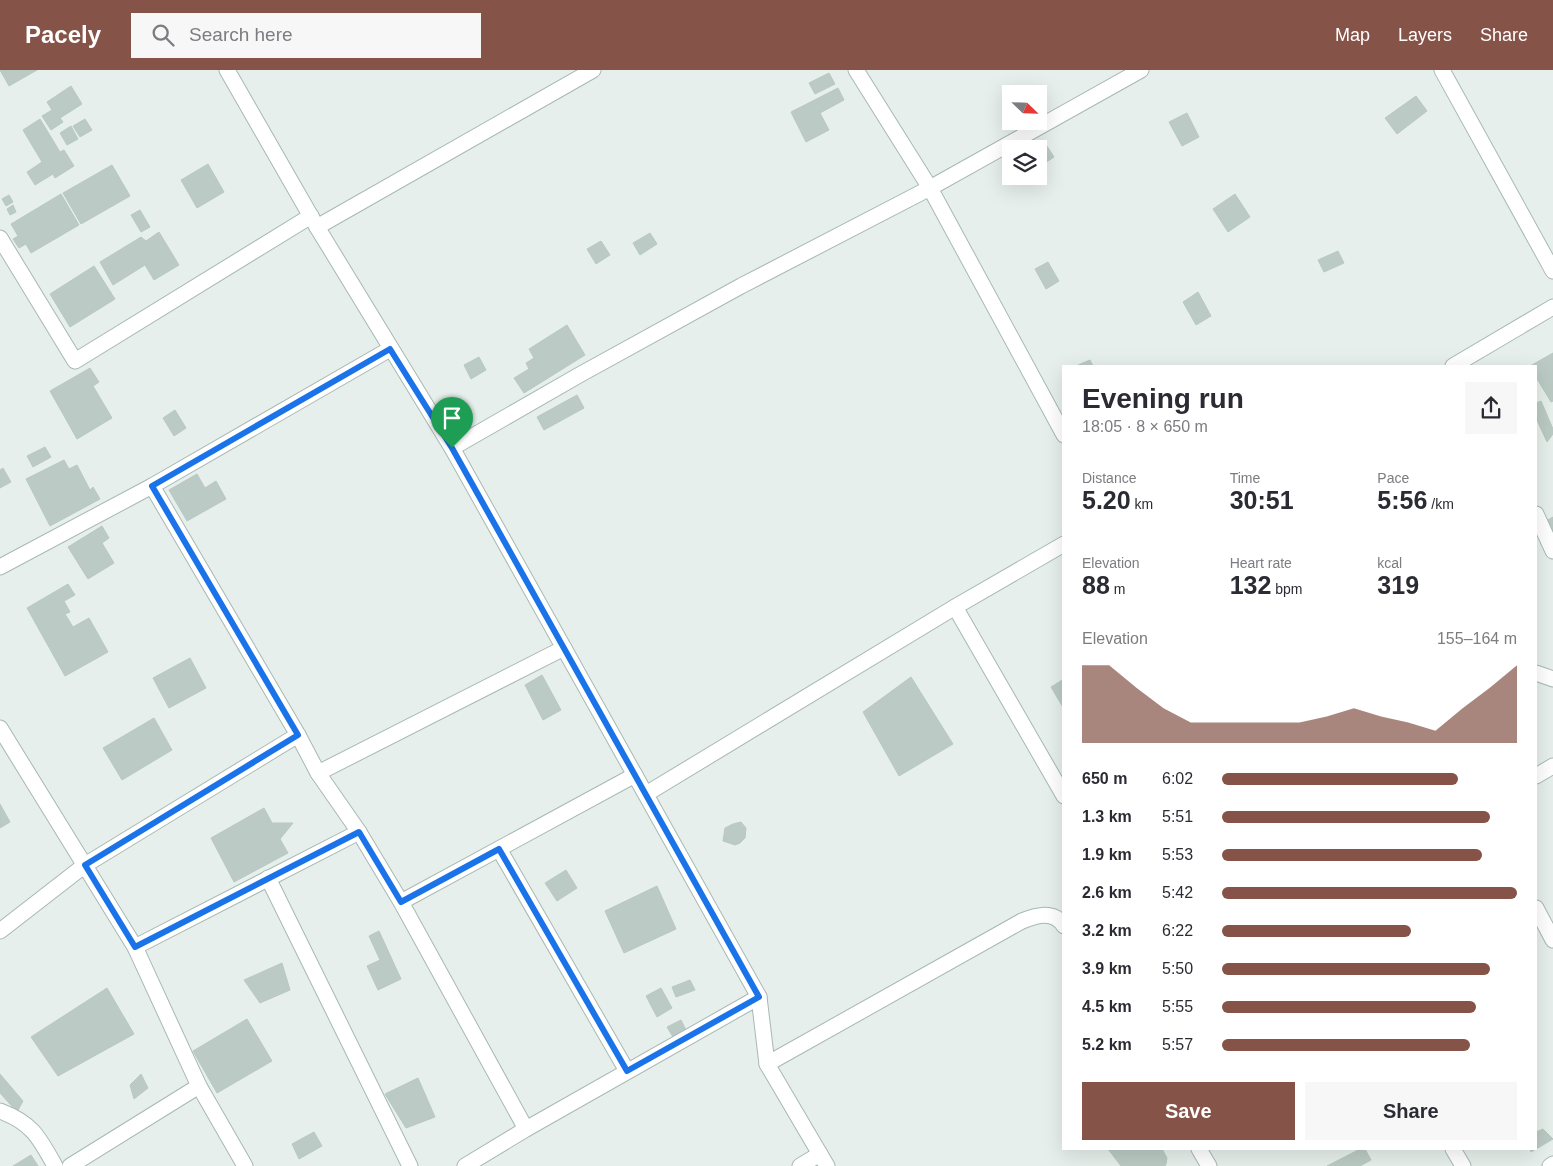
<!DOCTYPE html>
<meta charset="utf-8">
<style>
:root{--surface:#fff;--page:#f7f7f7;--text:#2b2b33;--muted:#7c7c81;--accent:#855347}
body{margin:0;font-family:Helvetica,sans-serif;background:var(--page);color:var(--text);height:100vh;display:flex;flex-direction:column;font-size:19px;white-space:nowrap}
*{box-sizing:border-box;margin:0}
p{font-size:16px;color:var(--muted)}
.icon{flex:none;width:28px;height:28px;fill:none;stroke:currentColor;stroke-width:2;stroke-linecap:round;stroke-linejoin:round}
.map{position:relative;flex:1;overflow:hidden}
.details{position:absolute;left:1062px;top:295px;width:475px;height:785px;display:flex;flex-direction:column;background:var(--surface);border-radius:0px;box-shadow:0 5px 20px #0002}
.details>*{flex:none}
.needle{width:32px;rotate:113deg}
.fabs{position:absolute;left:1002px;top:15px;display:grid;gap:10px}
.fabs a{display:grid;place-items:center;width:45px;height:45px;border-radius:0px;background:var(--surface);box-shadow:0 5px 20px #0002;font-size:25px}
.pin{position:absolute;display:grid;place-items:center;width:42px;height:42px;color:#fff;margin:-51px -21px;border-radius:50% 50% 50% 0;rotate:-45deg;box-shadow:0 0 5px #0007}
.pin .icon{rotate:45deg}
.round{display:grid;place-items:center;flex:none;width:52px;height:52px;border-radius:0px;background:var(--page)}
.summary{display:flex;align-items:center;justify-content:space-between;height:85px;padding:0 20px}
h1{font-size:28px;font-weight:700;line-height:38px}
.metrics{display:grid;grid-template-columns:repeat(3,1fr);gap:8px;height:85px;padding:5px 20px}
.metrics div{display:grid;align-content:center}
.metrics b{font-size:25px;font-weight:700}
.metrics small{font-size:14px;font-weight:400}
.metrics p{font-size:14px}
.chart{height:140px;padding:10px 20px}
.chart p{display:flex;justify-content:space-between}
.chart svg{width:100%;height:90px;margin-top:5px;fill:var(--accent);opacity:.7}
.primary-button{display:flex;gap:10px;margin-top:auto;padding:10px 20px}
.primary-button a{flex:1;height:58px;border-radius:0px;background:var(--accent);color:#fff;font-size:20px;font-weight:700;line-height:58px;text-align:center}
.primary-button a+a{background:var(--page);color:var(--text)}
ul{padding:0 20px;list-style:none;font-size:16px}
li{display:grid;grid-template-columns:80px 60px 1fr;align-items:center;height:38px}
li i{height:12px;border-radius:6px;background:var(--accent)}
header{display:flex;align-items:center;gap:30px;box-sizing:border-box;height:70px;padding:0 25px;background:var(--accent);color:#fff}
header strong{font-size:24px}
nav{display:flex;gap:28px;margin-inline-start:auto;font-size:18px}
.search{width:350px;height:45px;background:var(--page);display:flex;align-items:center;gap:12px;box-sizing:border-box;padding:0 18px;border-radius:0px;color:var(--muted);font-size:19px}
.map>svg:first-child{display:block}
.building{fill:#bbcac4;stroke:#b8c9c2}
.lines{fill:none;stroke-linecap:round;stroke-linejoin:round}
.minor-casing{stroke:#a8b8b2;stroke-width:17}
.minor{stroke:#fff;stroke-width:15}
.route-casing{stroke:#fff;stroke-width:10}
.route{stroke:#1a73e8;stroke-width:6}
</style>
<header>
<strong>Pacely</strong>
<div class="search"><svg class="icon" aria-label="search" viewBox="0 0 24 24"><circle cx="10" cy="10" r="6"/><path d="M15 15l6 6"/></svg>Search here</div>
<nav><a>Map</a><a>Layers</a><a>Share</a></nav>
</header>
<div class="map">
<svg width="1553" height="1096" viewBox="0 0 1553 1096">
<rect width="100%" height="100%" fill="#e6efeb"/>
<g class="building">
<path d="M0,0h37l-28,16z"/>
<path d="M829,3l6,11 -20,10 -6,-11z"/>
<path d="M71,16l11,18 -22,14 3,4 -12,8 -9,-14 10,-6 -5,-8z"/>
<path d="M838,18l6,12 -24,13 9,17 -23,12 -15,-30z"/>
<path d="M1416,26l11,15 -30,23 -12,-16z"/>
<path d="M1187,43l12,24 -17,9 -13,-24z"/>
<path d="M40,49l20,33 4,-2 10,16 -19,12 -2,-4 -18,11 -8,-13 15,-10 -19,-32z"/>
<path d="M85,49l7,11 -12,7 -7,-11z"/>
<path d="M71,56l7,13 -11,6 -7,-12z"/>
<path d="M1043,70l11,17 -15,10v-18h-11z"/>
<path d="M208,94l16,28 -27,16 -16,-28z"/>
<path d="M112,95l18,31 -49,28 -18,-31z"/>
<path d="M61,124l18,31 -48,28 -5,-9 -7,4 -6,-9 5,-3 -7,-12z"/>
<path d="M1235,124l15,23 -22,15 -15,-23z"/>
<path d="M9,125l4,7 -7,4 -4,-7z"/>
<path d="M13,135l3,7 -6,3 -3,-6z"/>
<path d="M140,140l10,17 -9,5 -10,-17z"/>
<path d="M159,162l20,33 -25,15 -9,-15 -32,20 -13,-23 41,-25 5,4z"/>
<path d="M650,163l7,11 -17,11 -7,-12z"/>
<path d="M601,171l9,14 -14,9 -9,-15z"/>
<path d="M1338,181l6,12 -20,9 -6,-12z"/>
<path d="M1048,192l11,19 -13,8 -11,-20z"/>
<path d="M94,196l21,33 -45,28 -20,-33z"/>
<path d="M1198,222l13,24 -15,9 -13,-23z"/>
<path d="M567,255l18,30 -61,38 -10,-15 15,-9 -3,-6 8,-5 -5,-9z"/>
<path d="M1553,283v48l-2,1 -15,-25v-11h-6z"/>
<path d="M479,287l7,13 -15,9 -7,-14z"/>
<path d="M1090,290l3,6h-14l-1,-1z"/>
<path d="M90,298l9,14 -6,4 19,32 -35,21 -27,-48z"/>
<path d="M577,325l7,13 -40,22 -7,-13z"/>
<path d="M1541,331l12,28v5l-6,8 -11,-24v-15z"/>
<path d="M175,340l11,18 -12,8 -11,-18z"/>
<path d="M45,377l6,10 -18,10 -6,-11z"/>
<path d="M64,390l5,9 8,-4 13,25 3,-3 7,12 -50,27 -24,-47z"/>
<path d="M3,398l8,14 -11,6v-18z"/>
<path d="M197,404l8,14 11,-7 10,18 -39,22 -18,-31z"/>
<path d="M1553,447v15l-7,-11z"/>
<path d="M102,456l7,12 -7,5 12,20 -26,16 -20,-32z"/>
<path d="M68,514l7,11 -11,6 6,11 -5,2 8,13 16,-9 19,34 -43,24 -38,-68z"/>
<path d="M190,588l16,30 -37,20 -16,-30z"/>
<path d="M542,605l19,35 -18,10 -18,-35z"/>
<path d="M911,607l42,67 -54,32 -36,-64z"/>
<path d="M1064,609v30l-13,-22z"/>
<path d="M154,648l18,32 -50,30 -19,-32z"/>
<path d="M0,734l10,18 -10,6z"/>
<path d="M264,738l8,15h21l-13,16 8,14 -54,29 -23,-44z"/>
<path d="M741,752l5,6 -1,10 -5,5 -5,2 -12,-4 2,-13 8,-4z"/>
<path d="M566,800l11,18 -20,13 -12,-18z"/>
<path d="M657,816l19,43 -52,24 -19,-42z"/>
<path d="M379,861l22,48 -23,11 -11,-24 13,-6 -11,-24z"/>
<path d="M282,893l8,27 -30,13 -16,-23z"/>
<path d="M690,910l5,10 -19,7 -4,-10z"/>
<path d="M107,918l27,46 -76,42 -27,-39z"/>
<path d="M661,918l11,20 -15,9 -11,-21z"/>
<path d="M247,949l25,42 -55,32 -24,-42z"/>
<path d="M681,950l5,10 -13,7 -6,-10z"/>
<path d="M0,1004l23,27 -6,11 -17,-19z"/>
<path d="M141,1004l7,14 -14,11 -4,-14z"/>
<path d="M418,1008l17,39 -29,11 -21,-34z"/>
<path d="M1543,1059l10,10 -22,13 -1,-3h6v-17z"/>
<path d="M314,1062l8,14 -23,13 -7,-15z"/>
<path d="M1108,1079h54l5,9 -1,6 -1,2h-44z"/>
<path d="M1360,1079h5l6,11 -11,6h-33z"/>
<path d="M31,1085l7,11h-25z"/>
</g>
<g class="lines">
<g class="minor-casing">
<g id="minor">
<path d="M227,0l90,157 135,221 307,549 8,67 60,102"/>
<path d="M856,0l74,118 134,247"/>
<path d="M1442,0l111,201"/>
<path d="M317,157l276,-157"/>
<path d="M0,168l75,123 236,-145"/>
<path d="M1453,296l100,-59"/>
<path d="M452,378l129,-74 160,-88 189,-98 211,-118"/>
<path d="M152,416l146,249"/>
<path d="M1536,444l17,37"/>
<path d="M0,497l152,-81 238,-137"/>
<path d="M955,537l109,189"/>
<path d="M1536,603l17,6"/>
<path d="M0,658l135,219 64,139 46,80"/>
<path d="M318,703l41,59 42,70 125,227"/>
<path d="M1536,706l17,-10"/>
<path d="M646,724l309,-187 109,-63"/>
<path d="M499,779l128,222"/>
<path d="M268,808l142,288"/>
<path d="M401,832l234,-127"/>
<path d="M1536,838l17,32"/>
<path d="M0,861l85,-66 213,-130 20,38 246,-125"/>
<path d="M135,877l224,-115"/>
<path d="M767,994l255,-143c15,-6 32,-11 42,5"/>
<path d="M0,1041c32,12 39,26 55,55"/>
<path d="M1199,1079l10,17"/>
<path d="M1453,1079l10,17"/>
<path d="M70,1096l129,-80"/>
<path d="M465,1096l61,-37 233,-132"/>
<path d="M800,1096l20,-12"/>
<path d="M1550,1096l3,-2"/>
</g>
</g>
<use href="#minor" class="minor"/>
</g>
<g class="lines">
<g class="route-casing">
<path id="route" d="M390,279l62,99 307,549 -132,74 -128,-222 -98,53 -42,-70 -224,115 -50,-82 213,-130 -146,-249z"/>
</g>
<use href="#route" class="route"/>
</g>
</svg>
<div class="fabs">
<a><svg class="needle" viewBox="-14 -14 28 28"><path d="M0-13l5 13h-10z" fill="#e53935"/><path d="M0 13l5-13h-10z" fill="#7c7c81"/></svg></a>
<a><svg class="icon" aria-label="layers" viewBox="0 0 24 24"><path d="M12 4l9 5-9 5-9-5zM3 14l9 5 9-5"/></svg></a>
</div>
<div class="pin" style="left:452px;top:378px;background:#1e9e55"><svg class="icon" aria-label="arrive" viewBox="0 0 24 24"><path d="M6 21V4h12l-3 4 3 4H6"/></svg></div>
<section class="details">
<div class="summary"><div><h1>Evening run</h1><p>18:05 · 8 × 650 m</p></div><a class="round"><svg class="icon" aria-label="share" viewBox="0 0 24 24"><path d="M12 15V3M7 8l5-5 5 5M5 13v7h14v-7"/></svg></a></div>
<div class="metrics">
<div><p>Distance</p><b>5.20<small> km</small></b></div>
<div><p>Time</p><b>30:51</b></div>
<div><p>Pace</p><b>5:56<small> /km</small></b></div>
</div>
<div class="metrics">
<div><p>Elevation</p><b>88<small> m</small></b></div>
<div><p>Heart rate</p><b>132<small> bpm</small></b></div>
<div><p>kcal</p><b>319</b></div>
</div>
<div class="chart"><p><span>Elevation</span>155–164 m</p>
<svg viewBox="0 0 160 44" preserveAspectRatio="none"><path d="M0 44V6L10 6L20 17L30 27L40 34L50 34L60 34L70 34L80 34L90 31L100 27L110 31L120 34L130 38L140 27L150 17L160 6V44z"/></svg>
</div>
<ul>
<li><b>650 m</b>6:02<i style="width:80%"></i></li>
<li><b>1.3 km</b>5:51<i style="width:91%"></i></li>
<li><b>1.9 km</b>5:53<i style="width:88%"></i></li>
<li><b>2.6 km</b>5:42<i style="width:100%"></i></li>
<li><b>3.2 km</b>6:22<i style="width:64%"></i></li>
<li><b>3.9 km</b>5:50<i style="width:91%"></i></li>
<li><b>4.5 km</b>5:55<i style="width:86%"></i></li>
<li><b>5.2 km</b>5:57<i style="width:84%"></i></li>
</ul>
<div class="primary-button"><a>Save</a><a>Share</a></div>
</section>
</div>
